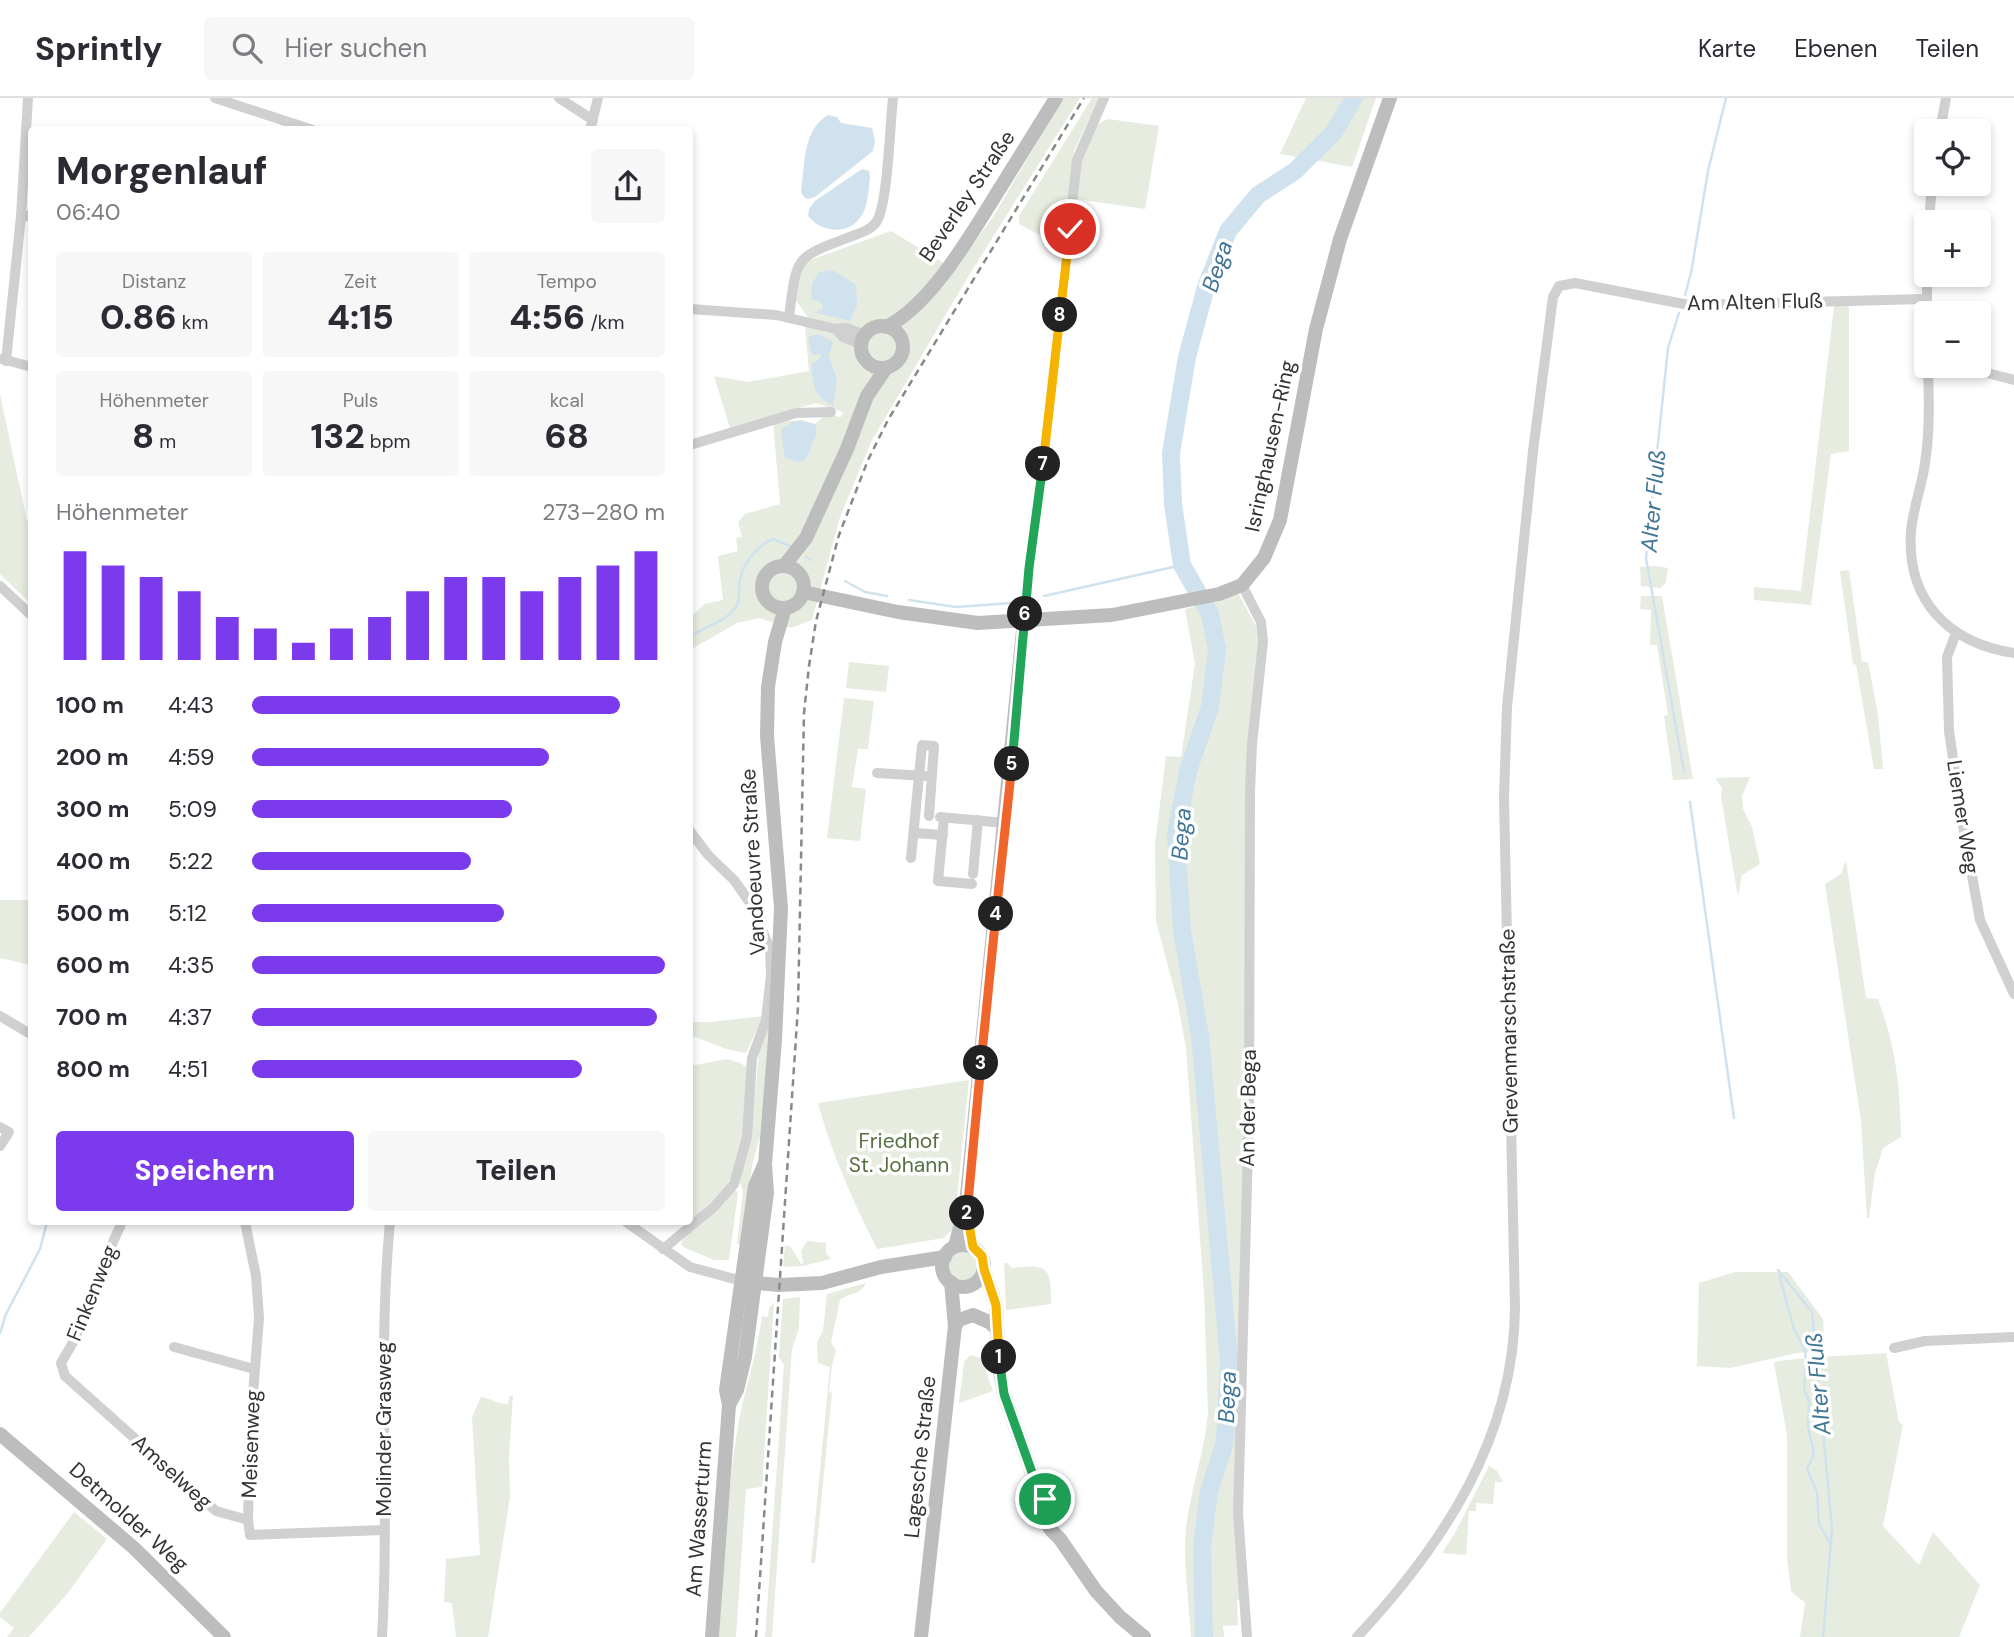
<!DOCTYPE html>
<html lang="de">
<meta charset="utf-8">
<style>
:root{--surface:#fff;--page:#f7f7f7;--text:#2b2b33;--muted:#7c7c81;--line:#e1e1e2;--accent:#7c3aed}
body{margin:0;font-family:"DM Sans",sans-serif;background:var(--page);color:var(--text);height:100vh;display:flex;flex-direction:column;font-size:26px;white-space:nowrap}
*{box-sizing:border-box;margin:0}
p{font-size:23px;color:var(--muted)}
.icon{flex:none;width:38px;height:38px;fill:none;stroke:currentColor;stroke-width:2;stroke-linecap:round;stroke-linejoin:round}
.map{position:relative;flex:1;overflow:hidden}
.sheet{position:absolute;left:28px;top:28px;width:665px;height:1099px;display:flex;flex-direction:column;background:var(--surface);border-radius:7px;box-shadow:0 4px 10px #0003}
.sheet>*{flex:none}
.buttons{position:absolute;left:1914px;top:21px;display:grid;gap:14px}
.buttons a{display:grid;place-items:center;width:77px;height:77px;border-radius:7px;background:var(--surface);box-shadow:0 4px 10px #0003;font-size:35px}
.pin{position:absolute;display:grid;place-items:center;width:60px;height:60px;color:#fff;margin:-30px;border:4px solid #fff;border-radius:50%;box-shadow:0 2px 7px #0007}
.km{position:absolute;width:35px;height:35px;margin:-18px;border-radius:50%;background:#222;color:#fff;font-size:19px;line-height:35px;text-align:center}
.round{display:grid;place-items:center;flex:none;width:74px;height:74px;border-radius:7px;background:var(--page)}
.overview{display:flex;align-items:center;justify-content:space-between;height:119px;padding:0 28px}
h1{font-size:38px;font-weight:800;line-height:52px}
.metrics{display:grid;grid-template-columns:repeat(3,1fr);gap:10px;height:119px;padding:7px 28px}
.metrics div{display:grid;align-content:center;border-radius:7px;background:var(--page);text-align:center}
.metrics b{font-size:35px;font-weight:800}
.metrics small{font-size:19px;font-weight:400}
.metrics p{font-size:19px}
.chart{height:196px;padding:14px 28px}
.chart p{display:flex;justify-content:space-between}
.chart svg{width:100%;height:126px;margin-top:7px;stroke:var(--accent);stroke-width:6}
.button{display:flex;gap:14px;margin-top:auto;padding:14px 28px}
.button a{flex:1;height:80px;border-radius:7px;background:var(--accent);color:#fff;font-size:28px;font-weight:800;line-height:80px;text-align:center}
.button a+a{background:var(--page);color:var(--text)}
ul{padding:0 28px;list-style:none;font-size:23px}
li{display:grid;grid-template-columns:112px 84px 1fr;align-items:center;height:52px}
li i{height:18px;border-radius:9px;background:var(--accent)}
header{display:flex;align-items:center;gap:42px;box-sizing:border-box;height:98px;padding:0 35px;background:var(--surface);border-bottom:2px solid var(--line)}
header strong{font-size:33px}
nav{display:flex;gap:38px;margin-inline-start:auto;font-size:24px}
.search{width:490px;height:63px;background:var(--page);display:flex;align-items:center;gap:18px;box-sizing:border-box;padding:0 24px;border-radius:7px;color:var(--muted);font-size:26px}
.map>svg:first-child{display:block}
.green{fill:#e6ecdf}
.water{fill:#cfe2ee}
.lines{fill:none;stroke-linecap:round;stroke-linejoin:round}
.stream{stroke:#cfe2ee;stroke-width:2.5}
.river{stroke:#cfe2ee;stroke-width:18}
.street{stroke:#d0d0d0;stroke-width:10}
.secondary{stroke:#bdbdbd;stroke-width:14}
.rail{stroke:#888;stroke-width:2.5;stroke-dasharray:7 5;stroke-linecap:butt}
.split-1-casing{stroke:#fff;stroke-width:14}
.split-2-casing{stroke:#fff;stroke-width:14}
.split-3-casing{stroke:#fff;stroke-width:14}
.split-4-casing{stroke:#fff;stroke-width:14}
.split-5-casing{stroke:#fff;stroke-width:14}
.split-6-casing{stroke:#fff;stroke-width:14}
.split-7-casing{stroke:#fff;stroke-width:14}
.split-8-casing{stroke:#fff;stroke-width:14}
.split-9-casing{stroke:#fff;stroke-width:14}
.split-1{stroke:#22a559;stroke-width:9}
.split-2{stroke:#f5b400;stroke-width:9}
.split-3{stroke:#f0652b;stroke-width:9}
.split-4{stroke:#f0652b;stroke-width:9}
.split-5{stroke:#f0652b;stroke-width:9}
.split-6{stroke:#22a559;stroke-width:9}
.split-7{stroke:#22a559;stroke-width:9}
.split-8{stroke:#f5b400;stroke-width:9}
.split-9{stroke:#f5b400;stroke-width:9}
.labels{text-anchor:middle;stroke-width:7;stroke-linejoin:round;paint-order:stroke}
.street-label{font-size:21px;fill:#333;stroke:#fff}
.park-label{font-size:21px;fill:#56703f;stroke:#fff}
.water-label{font-size:23px;font-style:italic;fill:#3f7597;stroke:#fff}
</style>
<header>
<strong>Sprintly</strong>
<div class="search"><svg class="icon" aria-label="search" viewBox="0 0 24 24"><circle cx="10" cy="10" r="6"/><path d="M15 15l6 6"/></svg>Hier suchen</div>
<nav><a>Karte</a><a>Ebenen</a><a>Teilen</a></nav>
</header>
<div class="map">
<svg width="2014" height="1539" viewBox="0 0 2014 1539">
<rect width="100%" height="100%" fill="#fff"/>
<g class="green">
<path d="M1063,0h17l-112,179 -96,163 -32,77 -28,103 -21,8 -32,-10 -22,5 -47,27v-33l15,-13 18,-4 -5,-44 20,-5 -2,-13 6,-1 -4,-15 7,-8 35,-10 -7,-82 29,-2 13,4 10,-9 16,2 2,-5 -27,-9 -86,25 -16,-52 34,6 61,-11 -4,-44 2,-11 -12,-17 6,-29 7,-9 83,-30 63,38 39,-52z"/>
<path d="M1092,0h7l-25,53 -12,88 -7,4 -36,-19v-8z"/>
<path d="M1306,0h70l-24,69 -72,-13z"/>
<path d="M1108,21l51,7 -14,83 -69,-10 3,-34 17,-40z"/>
<path d="M1849,207v146l-18,3 -20,151 -57,-5v-13l47,4 33,-285z"/>
<path d="M0,296l27,127h4v83l-31,-30z"/>
<path d="M1655,468l13,2 -2,14 -5,6 -20,-2 -1,-19z"/>
<path d="M1849,472l13,92h6l10,53 5,54h-9l-18,-104 -3,-1 -13,-93z"/>
<path d="M1238,495l18,33 2,17 -13,149v297l-5,511h-3l1,25 -15,1 1,11h-33c-2,-35 -8,-73 -5,-108 4,-39 19,-77 22,-116l-4,-121 -18,-244 -8,-44 -22,-83 -1,-77 11,-88 15,1 14,-93 -10,-55 30,-7z"/>
<path d="M1641,498h21l31,183 -20,1 -9,-64 4,-1 -11,-70h-7l1,-35 -11,-1z"/>
<path d="M849,564l40,4 -3,26 -40,-4z"/>
<path d="M844,600l30,3 -6,48h-10l-6,38 14,2 -6,52 -33,-3z"/>
<path d="M1750,679l-8,19 1,13 9,18 8,37 -18,11 -4,22 -17,-100 1,-9 -7,-10z"/>
<path d="M1846,762l20,138 12,1c18,49 22,86 23,138l-18,11 -8,25 -6,45h-2l-6,-97 -36,-237 16,-10z"/>
<path d="M0,802h31v65l-31,-7z"/>
<path d="M763,918l-17,37 -20,-4 -36,-14v-13h21z"/>
<path d="M770,922l-8,109 -10,37 -9,78h-6l6,-53 -4,-11 13,-53 8,-85z"/>
<path d="M727,961l13,4 8,5c-3,41 -1,95 -29,128 -8,10 -20,17 -29,25v-155z"/>
<path d="M969,982l-15,148 -10,10 -67,11c-24,-48 -45,-94 -59,-146z"/>
<path d="M735,1091l3,4 -9,67h-15l-31,-13 -2,-3 4,-8 37,-30z"/>
<path d="M807,1143l19,2v10l5,6 -28,7 -20,1 2,-22 6,2 10,17 2,-1 -2,-12z"/>
<circle cx="963" cy="1168" r="15"/>
<path d="M1004,1165h3l5,5c36,-4 39,-2 39,36l-45,6z"/>
<path d="M1735,1174h53l35,47 2,32 -28,2 -67,15 -33,-2 2,-83z"/>
<path d="M866,1185c-5,12 -17,10 -26,17l-9,42 5,9 -4,14 -3,27 3,1 -17,170h-4l19,-196 -12,-4 -1,-21 6,-11 4,-37z"/>
<path d="M800,1199l-1,31 -7,21 -20,288h-7l19,-272 -5,-8 4,-58z"/>
<path d="M774,1204l-12,185 -16,2 -10,148h-17c5,-68 7,-137 18,-205 6,-39 20,-76 25,-116l6,1 1,-9z"/>
<path d="M1886,1255l13,69 4,3 -20,101 36,39 14,-33 47,53 -21,52h-159l5,-34 -14,-12 -4,-34v-121l-13,-74c37,-6 74,-6 112,-9z"/>
<path d="M970,1257l11,3 12,33 -34,12 5,-41z"/>
<path d="M513,1297l-4,61 1,41 -22,140h-32l-4,-34 -8,-1 2,-43 34,-4 -8,-138 9,-20c11,2 16,7 27,7l1,-7z"/>
<path d="M1489,1368l8,5 6,11h-8l-2,22 -17,-1v8h-7l-3,44 -24,-2 13,-20z"/>
<path d="M74,1414l33,27 -40,55 -38,43h-22l7,-9 -14,-11v-4z"/>
</g>
<g class="water">
<path d="M828,17l9,2 4,6 31,5 3,13 -2,10 -58,46 -7,2 -4,-2 -3,-5c4,-27 1,-61 27,-77z"/>
<path d="M862,71l7,2 1,5c-1,12 -2,29 -8,39 -13,21 -40,18 -54,1l1,-7 6,-8z"/>
<path d="M833,172l23,15 1,21 -7,15 -37,-9 9,-2 1,-4 -5,-5 -7,-2 1,-15 7,-12z"/>
<path d="M818,236l15,8 -4,14 8,24 -4,25c-18,-6 -22,-24 -21,-41l8,-6 1,-4 -8,1 -2,-3 -3,-15z"/>
<path d="M801,323l14,3 2,8 -11,27 -8,3 -13,-4 -4,-28 11,-8z"/>
</g>
<g class="lines">
<g class="stream">
<path d="M1685,197l6,-22 17,-102 18,-73"/>
<path d="M1679,215l-11,35 -22,210 38,214"/>
<path d="M806,459l5,3"/>
<path d="M845,483l20,11 22,4"/>
<path d="M1044,498l138,-31"/>
<path d="M909,502l47,7 56,-4"/>
<path d="M690,538c14,-8 36,-15 46,-29 5,-8 2,-18 4,-27 3,-17 18,-35 33,-41l17,7"/>
<path d="M1690,704l44,316"/>
<path d="M1778,1172l34,42 20,217 -9,108"/>
<path d="M1779,1176l15,55 11,21 1,11 -2,27 5,14 -1,24 6,28 -7,15 10,23 2,32 11,19"/>
<path d="M0,1235l6,-19 34,-65 7,-27"/>
</g>
<path class="river" d="M1204,1539l-2,-90 7,-56 16,-49 4,-81 -29,-325 -18,-105 -6,-97 12,-63 22,-64 7,-57 -7,-36 -28,-49 -9,-61 -2,-51 16,-96 19,-70 22,-56 30,-36 37,-24 39,-39 20,-34"/>
<g class="street">
<path d="M215,0l98,32"/>
<path d="M559,0l34,22"/>
<path d="M590,32l8,-32"/>
<path d="M1940,33l6,-33"/>
<path d="M21,118h11"/>
<path d="M1929,124l3,-38"/>
<path d="M1927,169v69"/>
<path d="M690,211l86,6 60,14 10,-1 19,7"/>
<path d="M789,219c8,-64 6,-59 66,-82 8,-3 17,-6 22,-14 11,-19 13,-98 16,-123"/>
<path d="M836,231l7,8 18,7"/>
<path d="M2,261l30,8"/>
<path d="M6,263l15,-145 7,-118"/>
<path d="M1928,268c1,32 2,65 -3,97 -3,23 -12,45 -14,68 -5,69 37,112 103,122"/>
<path d="M1960,268l54,14"/>
<path d="M690,347l106,-32 35,-1"/>
<path d="M1242,487l19,37 2,20 -11,102 -2,48 -1,319 -10,367 -1,35 9,124"/>
<path d="M0,488l32,30"/>
<path d="M1024,522l53,-460 27,-62"/>
<path d="M1956,535l-9,24 2,74 13,89 18,100 34,74"/>
<path d="M877,675l48,3"/>
<path d="M940,719l65,6"/>
<path d="M944,720l-6,63 34,3"/>
<path d="M914,735l29,2"/>
<path d="M911,760l11,-113 12,1 -5,70"/>
<path d="M973,776l5,-54"/>
<path d="M0,918l32,19"/>
<path d="M0,1029l9,5 -9,14"/>
<path d="M122,1124l-23,51 -24,66 -14,24 4,13 151,135 32,9"/>
<path d="M245,1124l11,54 3,42 -9,114 -2,88 2,15 134,-5"/>
<path d="M626,1124l64,45 52,14"/>
<path d="M663,1151l51,-42 20,-23 13,-47 5,-79 14,-38 5,-45 -1,-26 -17,-42 -19,-27 -26,-25 -18,-24"/>
<path d="M174,1249l80,22"/>
<path d="M1894,1250l31,-7 89,-4"/>
<path d="M382,1539c8,-139 -5,-277 8,-415"/>
<path d="M1357,1539c86,-92 157,-199 158,-329l-11,-510 3,-91 26,-256 20,-154 6,-11 16,-3 114,22 236,-6"/>
</g>
<g class="secondary">
<circle cx="882" cy="249" r="21"/>
<path d="M886,229c47,-23 88,-98 116,-142 18,-29 36,-58 54,-87"/>
<path d="M784,468l22,-28 41,-89 20,-53 19,-28"/>
<circle cx="783" cy="489" r="21"/>
<path d="M803,494l95,20 80,11 134,-8 107,-21 23,-9 22,-27 16,-38 36,-191 24,-90 50,-141"/>
<circle cx="963" cy="1168" r="21"/>
<path d="M955,1148l11,-41 58,-585"/>
<path d="M984,1171l12,36 3,60 5,29 32,90 8,34 7,12 9,9 36,52 24,26 24,20"/>
<path d="M747,1184l32,3 43,-2 59,-16 64,-10"/>
<path d="M955,1228l4,-6 14,-5 16,7 8,7"/>
<path d="M729,1307l8,-15 8,-33 22,-164 -2,-29 10,-124 6,-132 -14,-172 1,-49 7,-45 10,-34"/>
<path d="M0,1336l134,114 90,89"/>
<path d="M712,1539l17,-232 -3,-15 29,-204 9,-21"/>
<path d="M921,1539l34,-311 -4,-44"/>
</g>
<path class="rail" d="M756,1539l42,-630 6,-294 5,-47 7,-45 23,-86 29,-75 20,-40 196,-322"/>
</g>
<g class="lines">
<g class="split-1-casing">
<path id="split-1" d="M999,1259l5,37 35,98 6,7"/>
</g>
<g class="split-2-casing">
<path id="split-2" d="M967,1115l6,34 9,9 2,13 12,36 3,52"/>
</g>
<g class="split-3-casing">
<path id="split-3" d="M967,1115l14,-150"/>
</g>
<g class="split-4-casing">
<path id="split-4" d="M981,965l15,-149"/>
</g>
<g class="split-5-casing">
<path id="split-5" d="M996,816l16,-150"/>
</g>
<g class="split-6-casing">
<path id="split-6" d="M1012,666l13,-150"/>
</g>
<g class="split-7-casing">
<path id="split-7" d="M1025,516l4,-46 14,-104"/>
</g>
<g class="split-8-casing">
<path id="split-8" d="M1043,366l17,-149"/>
</g>
<g class="split-9-casing">
<path id="split-9" d="M1060,217l10,-86"/>
</g>
<use href="#split-1" class="split-1"/>
<use href="#split-2" class="split-2"/>
<use href="#split-3" class="split-3"/>
<use href="#split-4" class="split-4"/>
<use href="#split-5" class="split-5"/>
<use href="#split-6" class="split-6"/>
<use href="#split-7" class="split-7"/>
<use href="#split-8" class="split-8"/>
<use href="#split-9" class="split-9"/>
</g>
<g class="labels">
<g class="street-label">
<text transform="translate(967 98) rotate(-56)" y="7">Beverley Straße</text>
<text transform="translate(1755 204) rotate(-1)" y="7">Am Alten Fluß</text>
<text transform="translate(1270 348) rotate(-78)" y="7">Isringhausen-Ring</text>
<text transform="translate(1963 719) rotate(81)" y="7">Liemer Weg</text>
<text transform="translate(753 764) rotate(-93)" y="7">Vandoeuvre Straße</text>
<text transform="translate(1509 933) rotate(-91)" y="7">Grevenmarschstraße</text>
<text transform="translate(1248 1010) rotate(-89)" y="7">An der Bega</text>
<text transform="translate(92 1195) rotate(-68)" y="7">Finkenweg</text>
<text transform="translate(384 1331) rotate(-90)" y="7">Molinder Grasweg</text>
<text transform="translate(251 1346) rotate(-88)" y="7">Meisenweg</text>
<text transform="translate(920 1359) rotate(-84)" y="7">Lagesche Straße</text>
<text transform="translate(172 1374) rotate(42)" y="7">Amselweg</text>
<text transform="translate(129 1419) rotate(42)" y="7">Detmolder Weg</text>
<text transform="translate(699 1421) rotate(-86)" y="7">Am Wasserturm</text>
</g>
<g class="park-label">
<text x="899" y="1050">Friedhof<tspan x="899" dy="24">St. Johann</tspan></text>
</g>
<g class="water-label">
<text transform="translate(1217 168) rotate(-72)" y="8">Bega</text>
<text transform="translate(1653 403) rotate(-85)" y="8">Alter Fluß</text>
<text transform="translate(1181 736) rotate(-86)" y="8">Bega</text>
<text transform="translate(1818 1286) rotate(-95)" y="8">Alter Fluß</text>
<text transform="translate(1227 1299) rotate(-88)" y="8">Bega</text>
</g>
</g>
</svg>
<div class="buttons">
<a><svg class="icon" aria-label="locate" viewBox="0 0 24 24"><circle cx="12" cy="12" r="6"/><path d="M12 2v4M12 18v4M2 12h4M18 12h4"/></svg></a>
<a>+</a>
<a>−</a>
</div>
<div class="pin" style="left:1045px;top:1401px;background:#1e9e55"><svg class="icon" aria-label="arrive" viewBox="0 0 24 24"><path d="M6 21V4h12l-3 4 3 4H6"/></svg></div>
<div class="pin" style="left:1070px;top:131px;background:#d93025"><svg class="icon" aria-label="check" viewBox="0 0 24 24"><path d="M5 12l5 5 9-10"/></svg></div>
<b class="km" style="left:999px;top:1259px">1</b>
<b class="km" style="left:967px;top:1115px">2</b>
<b class="km" style="left:981px;top:965px">3</b>
<b class="km" style="left:996px;top:816px">4</b>
<b class="km" style="left:1012px;top:666px">5</b>
<b class="km" style="left:1025px;top:516px">6</b>
<b class="km" style="left:1043px;top:366px">7</b>
<b class="km" style="left:1060px;top:217px">8</b>
<section class="sheet">
<div class="overview"><div><h1>Morgenlauf</h1><p>06:40</p></div><a class="round"><svg class="icon" aria-label="share" viewBox="0 0 24 24"><path d="M12 15V3M7 8l5-5 5 5M5 13v7h14v-7"/></svg></a></div>
<div class="metrics">
<div><p>Distanz</p><b>0.86<small> km</small></b></div>
<div><p>Zeit</p><b>4:15</b></div>
<div><p>Tempo</p><b>4:56<small> /km</small></b></div>
</div>
<div class="metrics">
<div><p>Höhenmeter</p><b>8<small> m</small></b></div>
<div><p>Puls</p><b>132<small> bpm</small></b></div>
<div><p>kcal</p><b>68</b></div>
</div>
<div class="chart"><p><span>Höhenmeter</span>273–280 m</p>
<svg viewBox="0 0 160 44" preserveAspectRatio="none"><path d="M5 44V6M15 44V11M25 44V15M35 44V20M45 44V29M55 44V33M65 44V38M75 44V33M85 44V29M95 44V20M105 44V15M115 44V15M125 44V20M135 44V15M145 44V11M155 44V6"/></svg>
</div>
<ul>
<li><b>100 m</b>4:43<i style="width:89%"></i></li>
<li><b>200 m</b>4:59<i style="width:72%"></i></li>
<li><b>300 m</b>5:09<i style="width:63%"></i></li>
<li><b>400 m</b>5:22<i style="width:53%"></i></li>
<li><b>500 m</b>5:12<i style="width:61%"></i></li>
<li><b>600 m</b>4:35<i style="width:100%"></i></li>
<li><b>700 m</b>4:37<i style="width:98%"></i></li>
<li><b>800 m</b>4:51<i style="width:80%"></i></li>
</ul>
<div class="button"><a>Speichern</a><a>Teilen</a></div>
</section>
</div>
